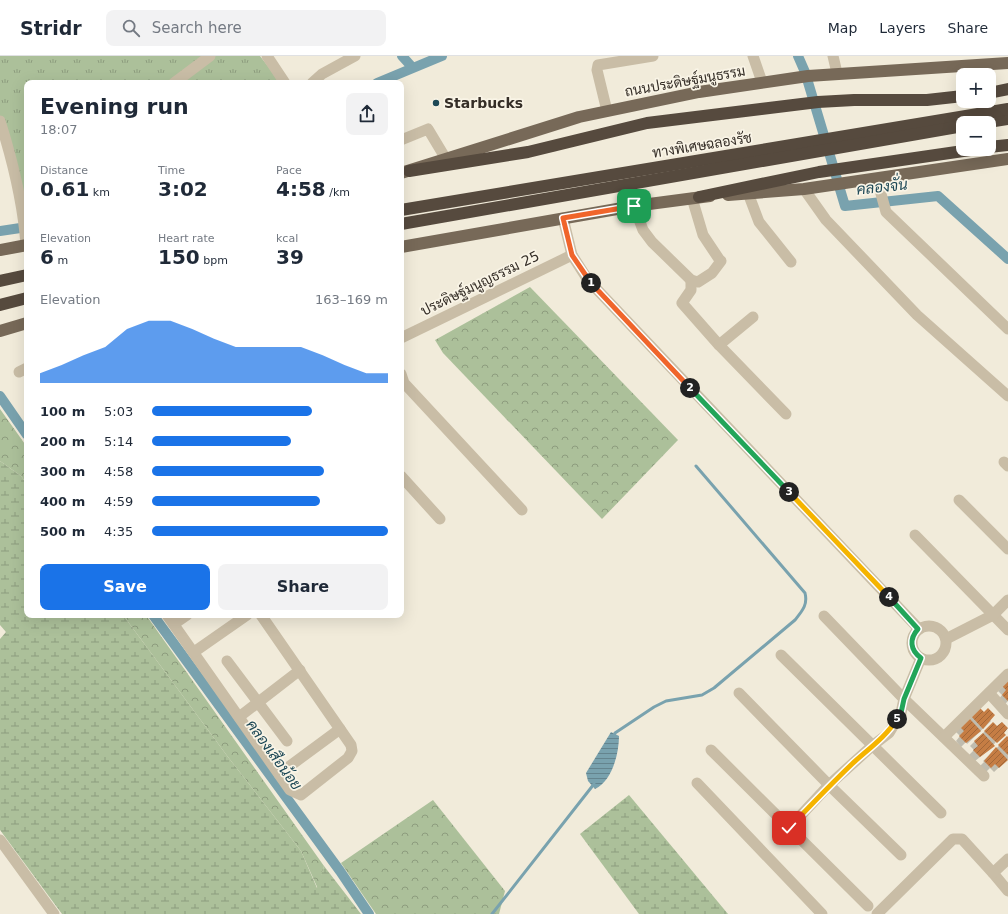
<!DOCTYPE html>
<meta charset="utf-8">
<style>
:root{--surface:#fff;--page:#f2f2f3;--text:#1f2937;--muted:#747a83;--line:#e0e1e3;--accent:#1a73e8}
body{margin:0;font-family:"DejaVu Sans",Sarabun,sans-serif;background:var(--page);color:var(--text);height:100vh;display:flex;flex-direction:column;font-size:15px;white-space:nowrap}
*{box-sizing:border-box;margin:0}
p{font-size:13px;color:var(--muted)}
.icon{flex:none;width:22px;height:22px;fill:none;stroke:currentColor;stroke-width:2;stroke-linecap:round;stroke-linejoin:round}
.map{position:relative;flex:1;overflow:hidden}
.panel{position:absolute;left:24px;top:24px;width:380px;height:538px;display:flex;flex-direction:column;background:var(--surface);border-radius:8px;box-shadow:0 4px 16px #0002}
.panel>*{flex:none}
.tools{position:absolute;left:956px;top:12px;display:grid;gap:8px}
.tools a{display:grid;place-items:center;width:40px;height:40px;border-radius:8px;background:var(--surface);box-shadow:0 4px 16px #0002;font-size:20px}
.pin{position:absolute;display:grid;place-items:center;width:34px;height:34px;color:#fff;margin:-17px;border-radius:8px;box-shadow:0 2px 6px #0006}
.km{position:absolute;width:20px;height:20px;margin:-10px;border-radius:50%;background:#222;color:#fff;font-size:11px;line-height:20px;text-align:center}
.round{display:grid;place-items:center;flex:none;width:42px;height:42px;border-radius:8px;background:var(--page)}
.head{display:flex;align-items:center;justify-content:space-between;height:68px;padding:0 16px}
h1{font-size:22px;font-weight:800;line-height:30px}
.figures{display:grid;grid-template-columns:repeat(3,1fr);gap:6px;height:68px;padding:4px 16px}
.figures div{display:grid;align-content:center}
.figures b{font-size:20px;font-weight:800}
.figures small{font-size:11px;font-weight:400}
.figures p{font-size:11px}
.chart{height:112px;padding:8px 16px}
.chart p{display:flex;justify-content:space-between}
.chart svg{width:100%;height:72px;margin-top:4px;fill:var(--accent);opacity:.7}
.cta{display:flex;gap:8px;margin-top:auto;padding:8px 16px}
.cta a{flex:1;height:46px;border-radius:8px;background:var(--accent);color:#fff;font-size:16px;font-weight:800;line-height:46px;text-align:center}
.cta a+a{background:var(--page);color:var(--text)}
ul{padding:0 16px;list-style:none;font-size:13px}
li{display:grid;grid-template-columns:64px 48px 1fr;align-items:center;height:30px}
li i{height:10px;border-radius:5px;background:var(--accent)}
header{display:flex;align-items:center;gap:24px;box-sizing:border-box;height:56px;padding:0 20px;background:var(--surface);border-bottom:1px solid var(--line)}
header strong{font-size:19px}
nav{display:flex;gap:22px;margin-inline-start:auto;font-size:14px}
.search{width:280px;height:36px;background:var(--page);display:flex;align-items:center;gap:10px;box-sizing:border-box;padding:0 14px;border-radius:8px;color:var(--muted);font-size:15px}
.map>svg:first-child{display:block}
.grass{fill:url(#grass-tufts)}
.forest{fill:url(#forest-crowns)}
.wetland{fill:url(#wetland-marsh)}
.water{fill:url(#water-rules)}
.shadow{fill:#0003}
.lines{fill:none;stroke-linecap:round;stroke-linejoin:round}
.stream{stroke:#79a2ae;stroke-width:3}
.canal{stroke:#79a2ae;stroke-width:10}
.building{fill:url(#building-hatch)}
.minor{stroke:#c9bda6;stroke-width:11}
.major{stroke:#776958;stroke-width:12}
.highway{stroke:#564a3e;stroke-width:12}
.split-1-casing{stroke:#fff;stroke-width:8}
.split-2-casing{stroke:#fff;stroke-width:8}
.split-3-casing{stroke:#fff;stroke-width:8}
.split-4-casing{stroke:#fff;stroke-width:8}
.split-5-casing{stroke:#fff;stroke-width:8}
.split-6-casing{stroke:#fff;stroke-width:8}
.split-1{stroke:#f0652b;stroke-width:5}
.split-2{stroke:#f0652b;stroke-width:5}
.split-3{stroke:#22a559;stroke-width:5}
.split-4{stroke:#f5b400;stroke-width:5}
.split-5{stroke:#22a559;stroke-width:5}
.split-6{stroke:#f5b400;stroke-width:5}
.poi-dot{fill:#1d4856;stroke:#f9f4e6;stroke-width:1.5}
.labels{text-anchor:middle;stroke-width:3.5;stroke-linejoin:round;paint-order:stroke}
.street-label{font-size:14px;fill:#352e27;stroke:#f9f4e6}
.poi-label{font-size:14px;font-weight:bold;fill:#352e27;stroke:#f9f4e6;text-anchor:start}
.water-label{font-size:15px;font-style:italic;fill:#1d4856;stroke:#f9f4e6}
</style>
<header>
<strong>Stridr</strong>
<div class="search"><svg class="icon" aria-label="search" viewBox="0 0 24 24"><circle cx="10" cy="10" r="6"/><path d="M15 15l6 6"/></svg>Search here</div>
<nav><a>Map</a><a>Layers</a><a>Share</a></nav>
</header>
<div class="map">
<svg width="1008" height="858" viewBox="0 0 1008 858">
<defs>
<pattern id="grass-tufts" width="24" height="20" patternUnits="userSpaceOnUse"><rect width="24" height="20" fill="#acc09a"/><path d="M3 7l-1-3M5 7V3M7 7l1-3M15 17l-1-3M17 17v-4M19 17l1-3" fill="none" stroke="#8d9c7e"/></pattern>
<pattern id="forest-crowns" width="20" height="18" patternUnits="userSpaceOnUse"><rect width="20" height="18" fill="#acc09a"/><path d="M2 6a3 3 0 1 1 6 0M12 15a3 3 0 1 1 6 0" fill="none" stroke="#8d9c7e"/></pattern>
<pattern id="wetland-marsh" width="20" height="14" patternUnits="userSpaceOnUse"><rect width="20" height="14" fill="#acc09a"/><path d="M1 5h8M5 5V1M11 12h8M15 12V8" fill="none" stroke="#8d9c7e"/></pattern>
<pattern id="water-rules" width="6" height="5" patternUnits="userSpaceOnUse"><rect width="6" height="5" fill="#79a2ae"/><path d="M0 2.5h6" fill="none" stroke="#64848e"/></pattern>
<pattern id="building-hatch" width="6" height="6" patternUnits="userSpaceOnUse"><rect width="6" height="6" fill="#c57d44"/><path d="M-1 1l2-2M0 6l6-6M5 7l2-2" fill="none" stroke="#a16739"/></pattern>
</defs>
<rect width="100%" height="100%" fill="#f1ebda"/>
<path class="grass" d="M0,0h260l21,27h-254v137l-27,-99z"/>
<g class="forest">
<path d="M530,231l148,153 -76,79 -159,-166 -8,-13z"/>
<path d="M0,353l27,38v37l-6,-8 -21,-15z"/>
<path d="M123,559h23l178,251 -6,23 -17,-38 -73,-94z"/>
<path d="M433,744l72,91 -6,23h-123l-35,-51z"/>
</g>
<g class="wetland">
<path d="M0,405l21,15 6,8v131h96l105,142 73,94 16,37 7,-22 37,48h-299l-62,-84v-191l6,-7 -6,-7z"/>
<path d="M629,739l99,119h-89l-59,-80z"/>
</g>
<path class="water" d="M611,676l8,4c0,18 -7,45 -24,53l-7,-8 -2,-8z"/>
<g class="shadow">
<path d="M1008,626v19l-5,5 -5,-6 4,-5 -4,-4z"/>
<path d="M980,653l11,12 -24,23 -1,-2 -5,5 -5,-6 4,-5 -4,-4z"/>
<path d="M993,667l4,4 5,-4 5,6 -18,21 -14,11 -6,-6 5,-5 -4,-4z"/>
<path d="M1007,682l1,21 -14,13 -4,-4 -4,4 -6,-6 4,-4 -1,-1z"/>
</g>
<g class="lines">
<g class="stream">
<path d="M614,680l1,-3 39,-26 12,-6 36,-6 12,-7 81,-68c7,-9 13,-15 10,-27l-109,-127"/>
<path d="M492,858l102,-130"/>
</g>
<g class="canal">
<path d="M402,0l10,11"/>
<path d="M798,0l7,16 40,134 93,-10 70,63"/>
<path d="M377,27l65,-27"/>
<path d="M0,175l27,-4"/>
<path d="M0,340l27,39"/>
<path d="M153,559l187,256 29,43"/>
</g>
</g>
<g class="building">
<path d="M1008,624v21l-6,-6 4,-5 -4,-4z"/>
<path d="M980,652l4,4 4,-4 7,7 -12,14 -12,-13z"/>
<path d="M969,662l12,13 -15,12 -7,-7 5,-5 -4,-4z"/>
<path d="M993,666l4,4 5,-4 6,6 -4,5 2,2 -9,8 -13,-12z"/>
<path d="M983,677l12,13 -15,11 -7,-7 5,-4 -4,-5z"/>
<path d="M1007,680l1,1v18l-10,-10z"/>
<path d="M996,691l12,13 -9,8 -4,-4 -4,4 -7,-7z"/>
</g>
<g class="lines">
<g class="minor">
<path d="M267,0l18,27"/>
<path d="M753,0l9,26"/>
<path d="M833,0l4,17"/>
<path d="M174,27l36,-27"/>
<path d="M312,27l10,-9 33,-18"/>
<path d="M607,55l-10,-41 1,-5 55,-9"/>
<path d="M0,65c13,41 23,82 26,124"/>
<path d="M401,84l27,-11 18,30"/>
<path d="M877,123l9,33 122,117"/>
<path d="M804,133l22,31 91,95 91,81"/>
<path d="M748,137l11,29 32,40"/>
<path d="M692,142l11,37 16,24"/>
<path d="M634,150l9,24 9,12 39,38 7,2 14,-9 9,-12"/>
<path d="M563,162l9,37 16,25 331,349"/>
<path d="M691,224v10l-9,13 37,42 34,-28"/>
<path d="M401,282l171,-83"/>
<path d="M719,289l67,69"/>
<path d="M19,316l8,-4"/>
<path d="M401,318l3,9 118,127"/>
<path d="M1004,406l4,4"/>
<path d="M401,420l39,43"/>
<path d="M959,444l49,49"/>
<path d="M915,479l93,95"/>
<path d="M167,559l123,175 11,5 47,-37 4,-7 -1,-6 -90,-130"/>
<path d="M824,560l80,83 80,77"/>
<path d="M174,568l13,-9"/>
<circle cx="929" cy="587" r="17"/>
<path d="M946,583l47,-24 15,-15"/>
<path d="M194,596l53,-37"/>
<path d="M781,599l160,158"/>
<path d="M227,605l60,80"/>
<path d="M739,637l90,92 72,70"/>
<path d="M989,637l19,21"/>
<path d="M239,661l61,-47"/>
<path d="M944,681l64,-63"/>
<path d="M711,694l157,156"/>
<path d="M279,718l61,-45"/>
<path d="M697,727l125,131"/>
<path d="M789,772l40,-43 43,-39 17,-13 12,-20 3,-14 17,-41"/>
<path d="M0,784l54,74"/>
<path d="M1008,803l-15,14 15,18"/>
<path d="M877,858l76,-75h9l31,34"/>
</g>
<g class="major">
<path d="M401,117l178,-56 120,-25 109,-16 200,-13"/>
<path d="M728,139l76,-6 204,-30"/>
<path d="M401,191l233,-41 76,-10"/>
<path d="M0,194l27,-5"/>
<path d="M0,275l27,-8"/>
</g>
<g class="highway">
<path d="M989,37l19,-4"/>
<path d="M982,67l26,-4"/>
<path d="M989,91l19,-2"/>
<path d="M409,115l119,-19 119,-29 171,-21 36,-2h73l36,-4"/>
<path d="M699,141l120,-25 158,-23"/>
<path d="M401,154l607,-101"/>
<path d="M401,168l562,-98"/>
<path d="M0,225l27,-6"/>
<path d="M0,249l27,-7"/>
</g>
</g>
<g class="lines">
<g class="split-1-casing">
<path id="split-1" d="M591,227l-19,-28 -9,-37 71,-12"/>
</g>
<g class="split-2-casing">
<path id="split-2" d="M591,227l99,105"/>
</g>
<g class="split-3-casing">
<path id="split-3" d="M690,332l99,104"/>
</g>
<g class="split-4-casing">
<path id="split-4" d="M789,436l100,105"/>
</g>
<g class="split-5-casing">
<path id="split-5" d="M889,541l29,32c-9,10 -8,21 3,29l-17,41 -3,14 -4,6"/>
</g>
<g class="split-6-casing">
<path id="split-6" d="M789,772c21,-22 41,-43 63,-64 15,-14 34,-27 45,-45"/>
</g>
<use href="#split-1" class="split-1"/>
<use href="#split-2" class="split-2"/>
<use href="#split-3" class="split-3"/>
<use href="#split-4" class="split-4"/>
<use href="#split-5" class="split-5"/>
<use href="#split-6" class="split-6"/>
</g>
<circle class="poi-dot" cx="436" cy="47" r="4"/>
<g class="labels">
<g class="street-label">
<text transform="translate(685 25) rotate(-10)" y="5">ถนนประดิษฐ์มนูธรรม</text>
<text transform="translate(702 89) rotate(-9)" y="5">ทางพิเศษฉลองรัช</text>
<text transform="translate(480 227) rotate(-26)" y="5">ประดิษฐ์มนูญธรรม 25</text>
</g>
<g class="poi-label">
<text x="444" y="52">Starbucks</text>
</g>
<g class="water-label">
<text transform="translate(882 131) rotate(-6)" y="5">คลองจั่น</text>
<text transform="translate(274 699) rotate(54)" y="5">คลองเสือน้อย</text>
</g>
</g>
</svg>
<div class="tools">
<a>+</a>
<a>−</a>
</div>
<div class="pin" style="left:634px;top:150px;background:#1e9e55"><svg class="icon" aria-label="arrive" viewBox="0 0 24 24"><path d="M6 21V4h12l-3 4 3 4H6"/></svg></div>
<div class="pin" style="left:789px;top:772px;background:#d93025"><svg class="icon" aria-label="check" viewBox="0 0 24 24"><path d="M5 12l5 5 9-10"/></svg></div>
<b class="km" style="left:591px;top:227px">1</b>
<b class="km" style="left:690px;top:332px">2</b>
<b class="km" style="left:789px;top:436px">3</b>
<b class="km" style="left:889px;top:541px">4</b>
<b class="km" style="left:897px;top:663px">5</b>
<section class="panel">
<div class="head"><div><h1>Evening run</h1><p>18:07</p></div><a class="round"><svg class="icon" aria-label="share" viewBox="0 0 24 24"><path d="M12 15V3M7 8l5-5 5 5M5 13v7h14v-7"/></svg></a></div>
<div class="figures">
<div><p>Distance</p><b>0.61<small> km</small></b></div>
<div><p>Time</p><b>3:02</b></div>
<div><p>Pace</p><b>4:58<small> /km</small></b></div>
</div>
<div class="figures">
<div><p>Elevation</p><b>6<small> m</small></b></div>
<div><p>Heart rate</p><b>150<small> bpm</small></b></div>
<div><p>kcal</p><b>39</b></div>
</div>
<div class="chart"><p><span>Elevation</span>163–169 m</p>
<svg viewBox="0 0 160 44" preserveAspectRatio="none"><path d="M0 44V38L10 33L20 27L30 22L40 11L50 6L60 6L70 11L80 17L90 22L100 22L110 22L120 22L130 27L140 33L150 38L160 38V44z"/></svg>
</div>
<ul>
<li><b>100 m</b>5:03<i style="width:68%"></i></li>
<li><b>200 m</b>5:14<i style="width:59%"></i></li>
<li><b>300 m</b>4:58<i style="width:73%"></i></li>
<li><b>400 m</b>4:59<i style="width:71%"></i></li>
<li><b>500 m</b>4:35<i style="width:100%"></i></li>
</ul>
<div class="cta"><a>Save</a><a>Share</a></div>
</section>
</div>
